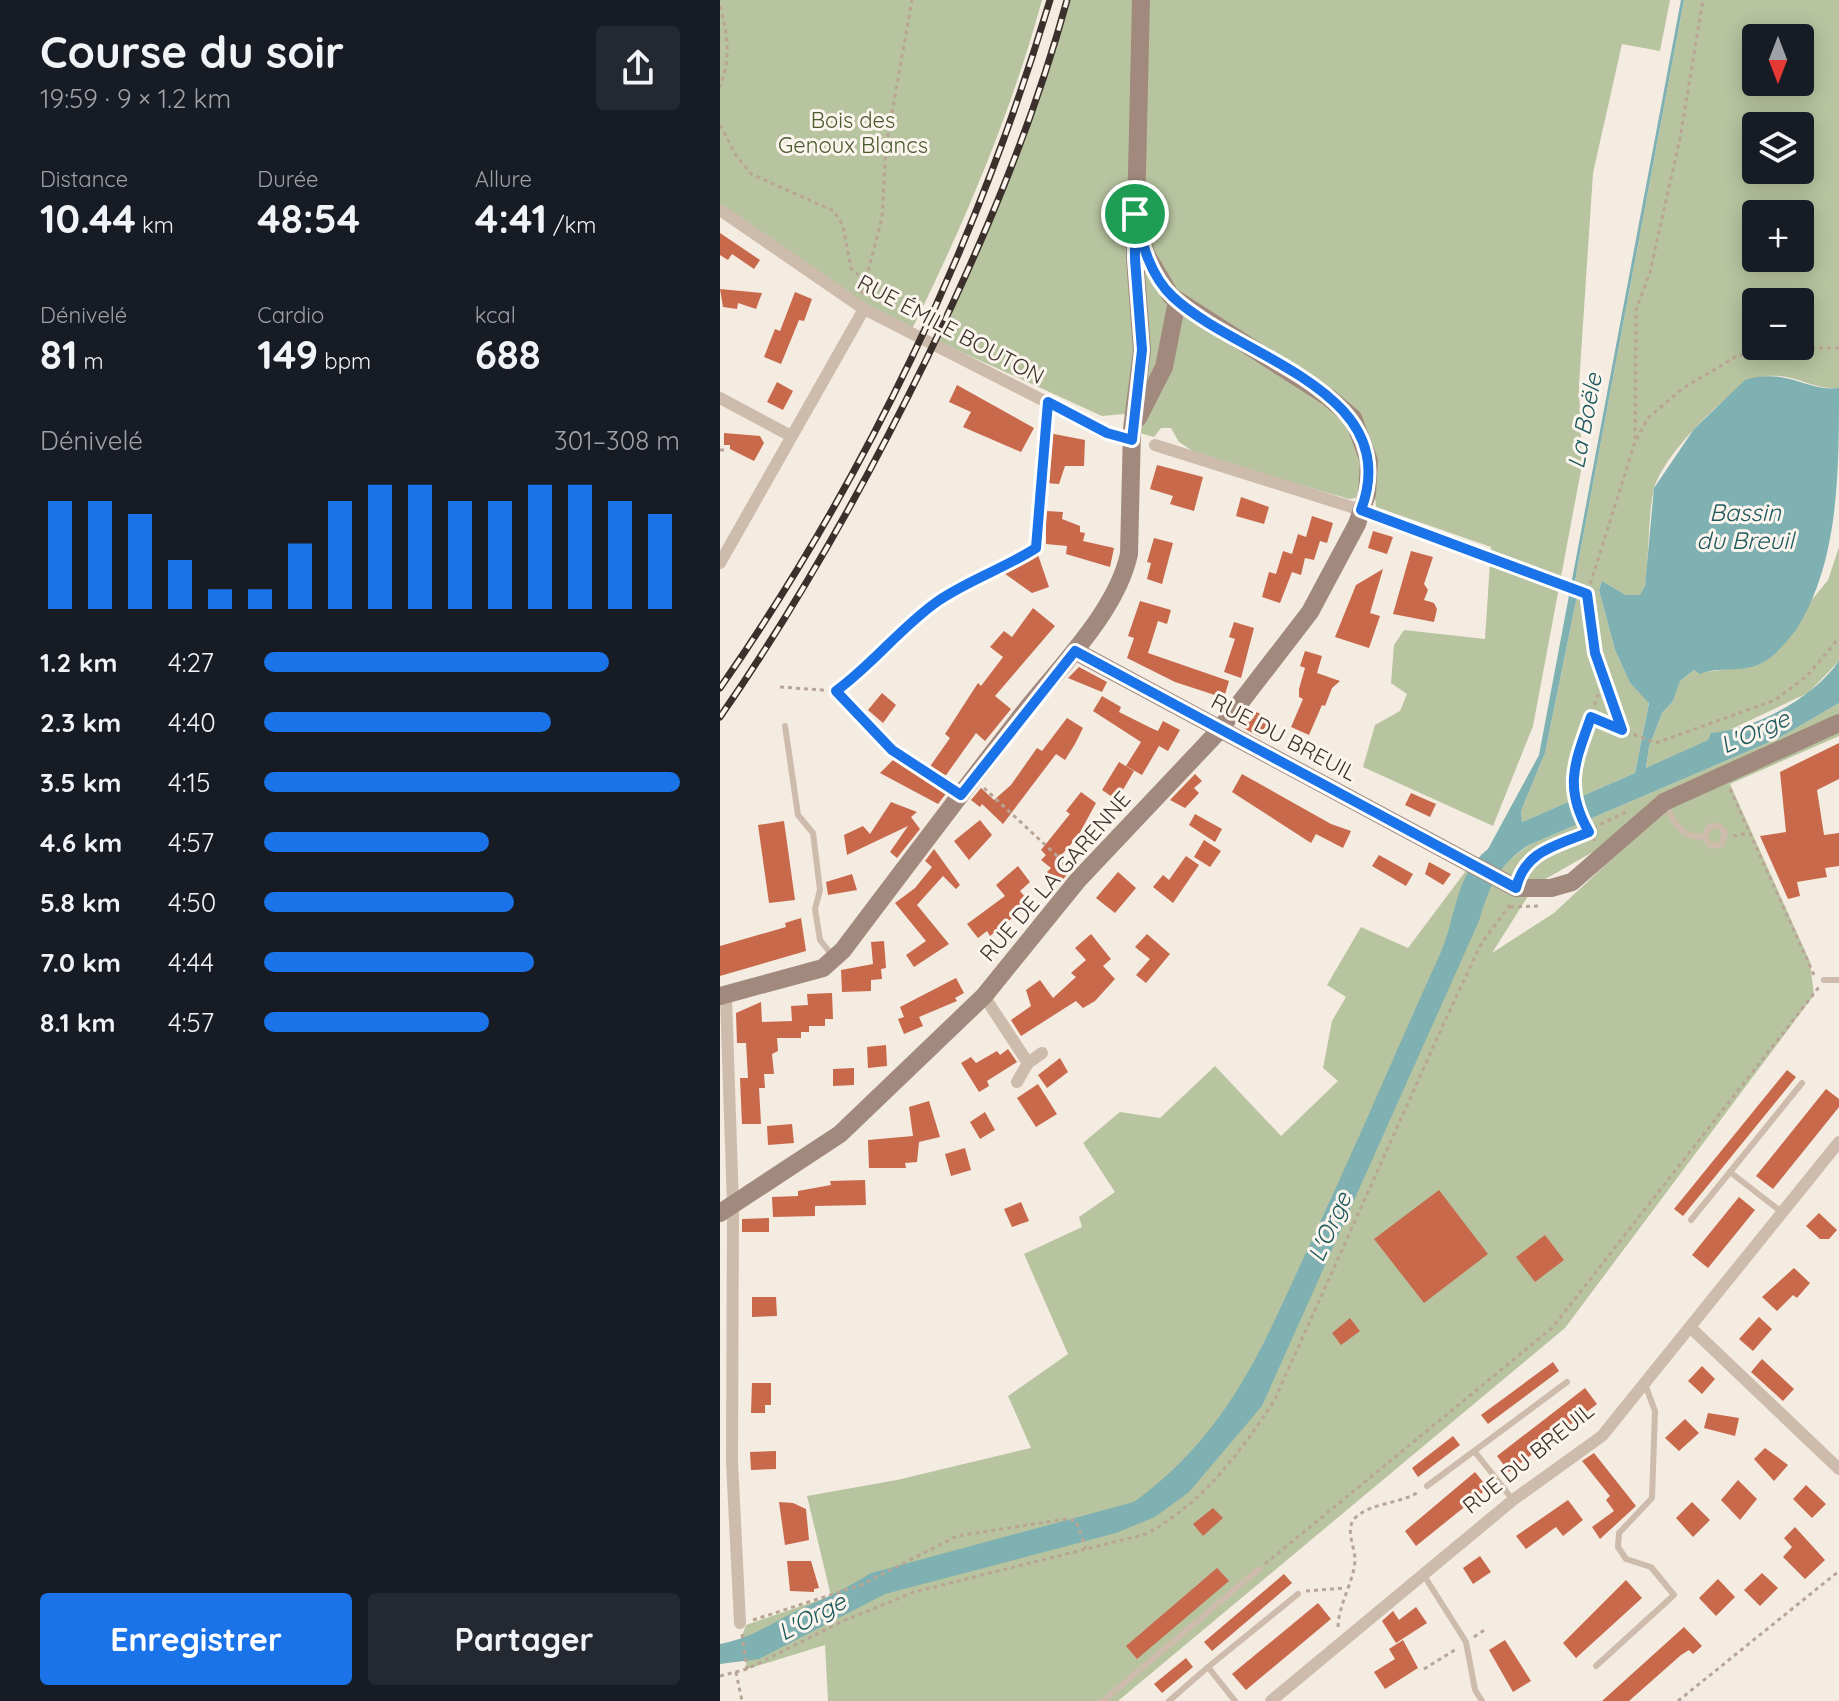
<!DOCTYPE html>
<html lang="fr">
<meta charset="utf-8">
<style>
:root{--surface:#171b24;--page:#242831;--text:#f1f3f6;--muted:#9ea1a6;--accent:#1a73e8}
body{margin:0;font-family:Quicksand,sans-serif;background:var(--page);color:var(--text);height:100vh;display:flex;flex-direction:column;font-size:30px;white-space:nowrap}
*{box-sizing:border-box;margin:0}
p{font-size:26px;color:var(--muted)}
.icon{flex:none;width:44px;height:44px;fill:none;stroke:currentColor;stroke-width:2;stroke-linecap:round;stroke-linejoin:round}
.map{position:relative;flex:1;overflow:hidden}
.details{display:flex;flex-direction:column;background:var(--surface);width:720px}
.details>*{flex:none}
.needle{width:52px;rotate:180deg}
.fabs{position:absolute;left:1022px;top:24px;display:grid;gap:16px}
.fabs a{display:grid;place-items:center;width:72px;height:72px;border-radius:8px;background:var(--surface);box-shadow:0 4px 20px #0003;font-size:40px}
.pin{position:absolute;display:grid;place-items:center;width:68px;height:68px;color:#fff;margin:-34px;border:4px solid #fff;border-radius:50%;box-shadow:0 2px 8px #0007}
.round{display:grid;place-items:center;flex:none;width:84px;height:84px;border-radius:8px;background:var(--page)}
.head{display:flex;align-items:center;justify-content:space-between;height:136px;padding:0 40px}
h1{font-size:44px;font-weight:800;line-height:60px}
.stats{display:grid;grid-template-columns:repeat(3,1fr);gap:12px;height:136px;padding:8px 40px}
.stats div{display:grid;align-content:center}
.stats b{font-size:40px;font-weight:800}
.stats small{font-size:22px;font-weight:400}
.stats p{font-size:22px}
.chart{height:224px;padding:16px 40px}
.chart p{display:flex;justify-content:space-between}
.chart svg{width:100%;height:144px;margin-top:8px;stroke:var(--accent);stroke-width:6}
.primary-button{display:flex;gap:16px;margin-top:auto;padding:16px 40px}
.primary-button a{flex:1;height:92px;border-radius:8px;background:var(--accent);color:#fff;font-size:32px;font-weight:800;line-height:92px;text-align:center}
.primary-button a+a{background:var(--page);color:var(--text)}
ul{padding:0 40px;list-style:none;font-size:26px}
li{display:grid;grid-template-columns:128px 96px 1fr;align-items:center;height:60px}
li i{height:20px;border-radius:10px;background:var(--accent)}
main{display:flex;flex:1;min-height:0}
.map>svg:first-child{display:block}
.green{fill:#b8c4a0;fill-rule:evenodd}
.water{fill:#7fb0b2}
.building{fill:#c8694b}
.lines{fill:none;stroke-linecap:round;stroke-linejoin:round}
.path{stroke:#b9a596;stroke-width:3;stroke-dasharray:4 4;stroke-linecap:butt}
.lane{stroke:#cdbbac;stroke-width:6}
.street{stroke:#cdbbac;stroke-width:12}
.secondary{stroke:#a18a7d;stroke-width:18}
.rail-casing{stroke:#3b302b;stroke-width:7}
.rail{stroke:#fbf5ee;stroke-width:4;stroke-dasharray:12;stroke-linecap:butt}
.route-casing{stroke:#fff;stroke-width:16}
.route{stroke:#1a73e8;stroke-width:10}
.labels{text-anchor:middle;stroke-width:6;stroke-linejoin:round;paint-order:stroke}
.park-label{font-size:22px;fill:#4a5a2e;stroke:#fbf5ee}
.street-label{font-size:22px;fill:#3b302b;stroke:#fbf5ee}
.water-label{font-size:24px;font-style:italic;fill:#1f5a5e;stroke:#fbf5ee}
</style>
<main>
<section class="details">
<div class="head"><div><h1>Course du soir</h1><p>19:59 · 9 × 1.2 km</p></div><a class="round"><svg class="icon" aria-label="share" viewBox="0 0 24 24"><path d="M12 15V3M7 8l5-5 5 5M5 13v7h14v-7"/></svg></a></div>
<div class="stats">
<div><p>Distance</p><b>10.44<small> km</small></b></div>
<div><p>Durée</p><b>48:54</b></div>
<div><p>Allure</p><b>4:41<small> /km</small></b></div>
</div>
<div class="stats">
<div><p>Dénivelé</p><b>81<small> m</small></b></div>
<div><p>Cardio</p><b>149<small> bpm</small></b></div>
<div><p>kcal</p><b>688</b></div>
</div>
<div class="chart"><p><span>Dénivelé</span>301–308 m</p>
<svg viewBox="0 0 160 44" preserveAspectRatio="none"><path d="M5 44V11M15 44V11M25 44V15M35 44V29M45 44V38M55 44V38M65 44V24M75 44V11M85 44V6M95 44V6M105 44V11M115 44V11M125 44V6M135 44V6M145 44V11M155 44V15"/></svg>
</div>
<ul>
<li><b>1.2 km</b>4:27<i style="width:83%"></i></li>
<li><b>2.3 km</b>4:40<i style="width:69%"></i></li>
<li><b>3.5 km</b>4:15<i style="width:100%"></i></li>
<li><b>4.6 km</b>4:57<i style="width:54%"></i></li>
<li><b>5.8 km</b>4:50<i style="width:60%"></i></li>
<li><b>7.0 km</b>4:44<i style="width:65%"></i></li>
<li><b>8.1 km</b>4:57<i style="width:54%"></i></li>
</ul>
<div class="primary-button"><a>Enregistrer</a><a>Partager</a></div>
</section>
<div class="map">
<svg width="1119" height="1701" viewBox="0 0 1119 1701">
<rect width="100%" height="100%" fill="#f4ebe1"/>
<g class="green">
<path d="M0,0h322c-31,114 -79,226 -131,331l-5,1 -186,-122z"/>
<path d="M347,0h603l-10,51 -38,-7 -29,129 -14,212 3,80 -49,261 -40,100 -130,-59 12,-42 25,-14 7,-17 -16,-11 3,-38 10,-15 81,9 6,-92 -115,-40 -1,-10 -15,-5 -5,6 -6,1 -149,-43 -21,-14 -8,-14h-10l-7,9 -14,-4 3,-14 -19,-5 -22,2 -167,-76c52,-110 100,-222 132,-340z"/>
<path d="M964,0h155v388c-25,3 -45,-15 -71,-12 -34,4 -106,80 -114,113 -6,24 -5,70 -9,98l-5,9 -14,-1 -24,-14 -3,9 16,60 15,33 19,19 -14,71 -113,49 -1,-11 24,-58 34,-167 -4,-2 2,-15zM1036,38h44v44h-44zM1036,126h44v44h-44zM1036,214h44v44h-44zM1036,302h44v44h-44z"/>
<path d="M1119,547v114l-31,32 -162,76 3,-22 13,-34 11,-12 6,-19 15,-12 6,3 60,-9 68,-84z"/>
<path d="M1119,703v33l-109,48 80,178 4,33 -249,333 -447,373h-290l-3,-56 -78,24 -5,-33 4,-11 85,-29 -24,-100 90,-16 134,-32 -23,-52 60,-42 -44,-100 58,-27 -3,-10 36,-25 -32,-49 37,-31 40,6 55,-52 66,70 57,-55 -15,-13 9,-47 14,-24 -19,-12 34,-58 47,21 63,-84 29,3 29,-22 250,-107zM941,813l-107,100 -62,40 43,-68z"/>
</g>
<path class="water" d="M961,0h3l-107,569 -2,14 4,3 -34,167 -24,58 1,11 113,-49 14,-70 -19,-20 -15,-33 -16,-60 3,-9 24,14h14l5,-9 9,-98 40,-59 51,-49c42,-13 61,12 94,8 0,86 0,174 -43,242 -11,13 -21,27 -36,34 -20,9 -41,2 -60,10l-6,-4 -14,11 -7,20 -11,12 -13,34 -3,21 62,-28 3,-7c45,-4 102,-35 128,-72v42l-60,35 -250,107c-31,19 -40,42 -50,76l-217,485 -73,86 -34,25 -39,16 -231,61 -126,65 -39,5v-20c39,-8 51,-22 85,-37 23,-10 44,-20 66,-34l263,-71c101,-74 132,-165 183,-273 43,-92 82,-185 124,-277 15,-34 14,-78 47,-103l51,-94z"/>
<g class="building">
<path d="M0,233l40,27 -6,9 -22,-15 -4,6 -8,-5z"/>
<path d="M0,289l42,4 -6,16 -18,-6 -1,6 -14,-2z"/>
<path d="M75,292l17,7 -8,22 -5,-1 -18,44 -17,-7 11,-28 5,2z"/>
<path d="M57,382l16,9 -10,19 -16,-8z"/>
<path d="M237,385l77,43 -13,24 -58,-25 8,-15 -22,-10z"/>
<path d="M4,433l36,3 4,7 -10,18 -24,-12v-4h-6z"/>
<path d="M329,433l36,7 -1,26h-19l-6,18 -14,-1z"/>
<path d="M437,465l46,12 -9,34 -24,-7 3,-8 -23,-7z"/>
<path d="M521,497l28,10 -5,17 -28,-8z"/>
<path d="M326,511l17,1 -1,7 18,7v6l5,1 -2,8 31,7 -4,19 -44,-13 1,-8 -21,-2z"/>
<path d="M592,516l21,7 -6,20 -7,-2 -6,19 -9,-2 -4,17 -9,-3 -12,31 -18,-6 7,-25 7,2 7,-23 9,3 6,-20 8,3z"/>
<path d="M653,531l20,6 -6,17 -19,-6z"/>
<path d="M434,538l19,5 -11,41 -15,-5 4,-16 -4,-1z"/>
<path d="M691,551l22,6 -9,27 4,6 -4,10 10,3 3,6 -3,13 -41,-8z"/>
<path d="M317,552l12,35 -17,6 -34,-24z"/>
<path d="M663,569l-13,44 10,3 -11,32 -34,-11 21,-52z"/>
<path d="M420,601l31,9 -4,14 -9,-3 -10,32 81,28 -5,17 -49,-16 -48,-24 7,-20 -6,-2z"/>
<path d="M313,608l22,18 -60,70 16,13 -26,32 -9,-8 -37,52 9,6 -10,13 -58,-31 16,-16 28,18 26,-37 -5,-4 33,-51 3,3 22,-29 -13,-10 14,-16 8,6z"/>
<path d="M514,622l20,6 -13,50 -17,-6 11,-33 -6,-2z"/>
<path d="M585,651l17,5 -5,17 23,8 -8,7 -7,18 -3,-1 -13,30 -18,-8 12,-28 -4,-2v-8l6,-21 -5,-2z"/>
<path d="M359,667l28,15 -5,10 -34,-14z"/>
<path d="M162,693l14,12 -13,18 -15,-13z"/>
<path d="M382,696l19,11 -2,5 32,16 7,3 5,-10 17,9 -12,21 -9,-5 -17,29 -16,-9 15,-24 -48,-31z"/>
<path d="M536,712l14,6 -10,19 -22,-12 7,-10 8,4z"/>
<path d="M347,718l16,10 -8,16 -10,16 -9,-6 -53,70 -21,-20 -2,3 -9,-7 10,-12 13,12 17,-15 26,-37 5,3z"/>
<path d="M1119,743v36l-22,11 7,45 15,-2v33l-14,2 2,9 -30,5 3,14 -12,3 -28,-63 26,-4 -6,-60z"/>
<path d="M399,762l15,9 -17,29 -15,-10z"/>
<path d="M475,774l7,7 -8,7 5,5 -14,15 -15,-8z"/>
<path d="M522,774l89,50 20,7 -8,17 -27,-14 -5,9 -79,-51z"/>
<path d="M361,792l15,11 -18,33 -20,23 13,11 -12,14 -12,-12 4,-4 -10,-8 5,-5 -5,-5 29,-36 -4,-3z"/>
<path d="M691,793l25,11 -6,13 -25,-12z"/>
<path d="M171,802l26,10 -6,5 9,12 -23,29 -7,-6 18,-26 -61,29 -3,-20 19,-9 7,8z"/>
<path d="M475,814l27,15 -7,13 -26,-17z"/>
<path d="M260,820l12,15 -23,25 -15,-19z"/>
<path d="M64,821l11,79 -26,3 -11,-78z"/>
<path d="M484,840l17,11 -11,16 -16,-10z"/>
<path d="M214,849l26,36 -4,4 -13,-13 -26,29 32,39 -35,23 -8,-12 20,-14 -31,-38 20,-15 17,-21 -7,-6z"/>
<path d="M659,855l34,19 -7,12 -34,-20z"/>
<path d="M466,856l13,9 -26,38 -20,-16 10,-12 6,5z"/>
<path d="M709,862l22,12 -8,11 -18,-11z"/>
<path d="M298,866l12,16 -10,9 6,7 -6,4 5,6 -35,28 -3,-5 -9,7 -11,-14 38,-28 -9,-11z"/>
<path d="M398,872l18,16 -21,25 -19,-15z"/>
<path d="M132,874l5,16 -29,5 -2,-13z"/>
<path d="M81,918l5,33 -86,25v-30l66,-19 -1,-4z"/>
<path d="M371,934l20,25 -8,7 12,13 -20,22 -12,7 -7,-7 -55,35 -10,-16 20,-14 -5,-16 14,-10 13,18 23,-21 -5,-4 15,-13 -11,-12z"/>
<path d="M427,934l23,20 -24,29 -10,-8 14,-16 -15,-12z"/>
<path d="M164,941l2,27 -5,1 1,10 -11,1v11l-29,1 -1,-22 32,-6 -2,-22z"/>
<path d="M236,978l8,15 -9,5 2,3 -38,16 4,9 -19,8 -6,-15 6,-2 -4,-10z"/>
<path d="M112,993l1,26h-8v7h-16v6h-8v6h-24l1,13 -6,3 2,20h-10l1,14h-6l2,36h-19l-2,-46h8l-2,-35h-9l-1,-30 25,-11 1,20 30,-1 -1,-15 17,-1 -1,-11z"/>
<path d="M166,1045l1,21 -19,2 -1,-21z"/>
<path d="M288,1049l9,13 -30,19 2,5 -10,6 -18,-29 10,-6 5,6 21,-12 3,4z"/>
<path d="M340,1058l8,14 -21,16 -9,-13z"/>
<path d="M134,1068v17l-21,1v-17z"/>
<path d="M1067,1070l9,7 -113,139 -9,-7z"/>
<path d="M318,1084l19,30 -21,13 -19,-29z"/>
<path d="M1106,1089l13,10v8l-66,82 -17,-13z"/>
<path d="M209,1101l11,36 -21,5 -2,20 -12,1 1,5h-37l-1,-28 45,-4 -4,-29z"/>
<path d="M265,1112l10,18 -15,9 -10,-17z"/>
<path d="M72,1124l2,19 -26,2 -1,-19z"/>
<path d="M245,1148l6,22 -20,6 -6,-22z"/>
<path d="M145,1180l1,25 -51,1v10l-42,1 -1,-20 26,-1v-5l33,-6 -1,-4z"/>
<path d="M719,1190l49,64 -64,49 -50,-64z"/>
<path d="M1019,1197l16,13 -47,58 -16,-13z"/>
<path d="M301,1202l8,19 -17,6 -8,-18z"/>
<path d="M1099,1213l18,17 -8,9h-9l-14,-13z"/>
<path d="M49,1218v14h-27v-13z"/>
<path d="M825,1235l19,25 -29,22 -19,-25z"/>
<path d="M1074,1268l16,15 -13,15 -4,-3 -16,16 -15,-14z"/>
<path d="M32,1297h24l1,19 -25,1z"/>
<path d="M1039,1317l13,12 -19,22 -14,-12z"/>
<path d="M630,1318l10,13 -19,14 -9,-12z"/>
<path d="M1042,1359l32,30 -11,12 -32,-29z"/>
<path d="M833,1362l6,9 -71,53 -7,-9z"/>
<path d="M982,1366l13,13 -13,15 -14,-13z"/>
<path d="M32,1383h19v22h-6v8h-14z"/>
<path d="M865,1388l12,16 -88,68 -12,-16z"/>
<path d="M988,1413l31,5 -4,18 -31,-8z"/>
<path d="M965,1419l14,14 -20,18 -14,-13z"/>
<path d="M733,1436l7,9 -42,32 -6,-9z"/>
<path d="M1045,1448l23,17 -14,16 -20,-22z"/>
<path d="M56,1451v18l-25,1 -1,-18z"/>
<path d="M874,1453l42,53 -36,33 -8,-12 22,-16 -8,-11 4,-4 -28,-35z"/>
<path d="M755,1472l13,16 -72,58 -11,-15z"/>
<path d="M1018,1480l19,19 -17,21 -19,-20z"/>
<path d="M1086,1485l20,19 -14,14 -19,-19z"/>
<path d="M848,1500l15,20 -20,16 -7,-9 -30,22 -10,-13z"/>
<path d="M59,1502l14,1 13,6 3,31 -24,5z"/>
<path d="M972,1502l18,18 -17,17 -17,-19z"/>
<path d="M493,1508l10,10 -20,18 -10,-12z"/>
<path d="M1075,1527l30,33 -20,19 -22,-22 9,-10 -8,-9z"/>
<path d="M760,1556l11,16 -18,12 -10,-16z"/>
<path d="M67,1561h24l8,27 -5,1v3l-24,-1z"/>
<path d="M497,1568l12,13 -92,78 -11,-13z"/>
<path d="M1042,1573l16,15 -18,18 -16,-16z"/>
<path d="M564,1574l8,9 -80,68 -8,-9z"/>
<path d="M998,1579l17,18 -19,19 -17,-18z"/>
<path d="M906,1580l16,18 -66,60 -13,-15z"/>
<path d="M598,1603l13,16 -85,71 -14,-16z"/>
<path d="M696,1607l11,16 -31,20 -14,-22 11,-10 6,9z"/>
<path d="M964,1627l18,19 -9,8 -4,-4 -8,5 -52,46h-27z"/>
<path d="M683,1640l15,28 -33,21 -11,-17 21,-13 -6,-10z"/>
<path d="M785,1640l26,41 -18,11 -24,-42z"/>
<path d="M466,1658l7,9 -31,26 -8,-9z"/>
</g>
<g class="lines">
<g class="path">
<path d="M0,6c8,30 11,52 0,81"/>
<path d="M0,125l16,30 15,19 83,37 9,15 8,42 15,14"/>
<path d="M142,294l20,-76 4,-72 26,-146"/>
<path d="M1119,348h-70l-32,8 -55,33 -34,29 -13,24 -48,152 8,59 27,77 34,13 119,-43 32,-24 32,-38"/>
<path d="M915,439l1,-129 14,-38 30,-134 23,-138"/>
<path d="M0,450h5"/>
<path d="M656,515l210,78"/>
<path d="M60,687l56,4 56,59 56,37"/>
<path d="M116,691c37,-27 65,-64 102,-90 31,-21 67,-34 98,-53l11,-132"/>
<path d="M873,717l29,13"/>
<path d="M264,788l85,79"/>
<path d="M1010,789l84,186"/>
<path d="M1013,836l16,-3"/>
<path d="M875,841c-43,-64 -11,-97 8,-162"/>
<path d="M799,872l9,-13 98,-47"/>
<path d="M790,907l28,-1"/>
<path d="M545,1564l287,-236 267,-341"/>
<path d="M586,1591l39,-3"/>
<path d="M33,1620l108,-35 96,-49 109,-17 10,2 10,28"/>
<path d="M618,1627c1,-25 16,-45 17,-67 0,-14 -11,-32 1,-43 17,-15 45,-13 64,-26"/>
<path d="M22,1634l5,35"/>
<path d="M754,1637l12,-8"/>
<path d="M704,1669l34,-21"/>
<path d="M16,1672l6,29"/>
<path d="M0,1676l27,-7 96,-48 71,-29 232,-58c58,-32 92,-79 128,-133l175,-389 32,-68 31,-42"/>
<path d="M958,1701l161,-130"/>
</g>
<g class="lane">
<path d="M65,726l13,89 15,18 7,57 -5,19 5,31 12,15"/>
<path d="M946,805c8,19 16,33 38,32l7,9 11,-2 3,-12 -6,-6h-9l-6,11"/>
<path d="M1104,980h15"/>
<path d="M1063,1213l-53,-41 72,-89"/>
<path d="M971,1220l39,-48"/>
<path d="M755,1452l38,48"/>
<path d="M707,1486l140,-104"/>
<path d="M703,1574l43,68 9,48 7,11"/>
<path d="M876,1666l78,-71 -23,-28 -25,-8 -8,-12 1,-14 33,-35 3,-87 -10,-27"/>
<path d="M488,1667l90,-73"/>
<path d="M383,1701l156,-132"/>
<path d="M449,1701l39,-34 27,34"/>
</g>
<g class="street">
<path d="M0,210l144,99 243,124 25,7"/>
<path d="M0,398l71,38"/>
<path d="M435,445l206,65"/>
<path d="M0,563l144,-254"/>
<path d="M264,996l44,67"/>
<path d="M6,997l7,208 -1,257 8,161"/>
<path d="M297,1082l11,-19 14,-10"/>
<path d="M971,1328l148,141"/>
<path d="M551,1701l242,-201 89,-64 237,-294"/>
</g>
<g class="secondary">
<path d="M418,418l26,-51 13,-66"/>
<path d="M355,651l441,237h35l21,-6 92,-80 175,-79"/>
<path d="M0,996l103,-28 20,-18c58,-77 116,-154 175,-230 37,-49 98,-106 111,-166l3,-125 10,-79 -7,-91 6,-259"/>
<path d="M0,1213l120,-79 144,-138 94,-116 138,-146 94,-122 47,-88 10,-30 2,-33 -16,-43 -25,-21 -157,-101 -25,-42 -11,-40"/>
</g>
<g class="rail-casing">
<g id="rail">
<path d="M0,688c145,-208 257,-445 330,-688"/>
<path d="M0,717c79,-114 145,-232 206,-357 56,-116 107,-235 141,-360"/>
</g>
</g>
<use href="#rail" class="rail"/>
</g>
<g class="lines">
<g class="route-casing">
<path id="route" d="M415,214c7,29 15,62 38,83 65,61 233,93 188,213l226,84 8,59 27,77 -31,-13c-16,45 -28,70 -2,115 -32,14 -64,18 -73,56l-441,-237 -114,144 -69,-45 -56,-59c37,-27 65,-64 102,-90 31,-21 67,-33 98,-53l12,-146 59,31 25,7 10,-90 -7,-91z"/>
</g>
<use href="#route" class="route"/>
</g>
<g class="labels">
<g class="park-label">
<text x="133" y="128">Bois des<tspan x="133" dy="25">Genoux Blancs</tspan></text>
</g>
<g class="street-label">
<text transform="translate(231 329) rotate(28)" y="8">RUE ÉMILE BOUTON</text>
<text transform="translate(564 737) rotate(28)" y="8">RUE DU BREUIL</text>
<text transform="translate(335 876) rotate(-49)" y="8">RUE DE LA GARENNE</text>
<text transform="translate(808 1458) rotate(-39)" y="8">RUE DU BREUIL</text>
</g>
<g class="water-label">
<text transform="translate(865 421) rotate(-79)" y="8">La Boële</text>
<text x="1025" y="521">Bassin<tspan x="1025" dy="28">du Breuil</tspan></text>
<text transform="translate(1035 732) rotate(-24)" y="8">L'Orge</text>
<text transform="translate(610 1227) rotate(-66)" y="8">L'Orge</text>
<text transform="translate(92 1617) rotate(-28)" y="8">L'Orge</text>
</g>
</g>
</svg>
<div class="fabs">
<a><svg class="needle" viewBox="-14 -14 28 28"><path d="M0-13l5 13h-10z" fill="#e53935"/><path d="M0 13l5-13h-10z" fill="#9ea1a6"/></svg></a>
<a><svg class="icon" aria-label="layers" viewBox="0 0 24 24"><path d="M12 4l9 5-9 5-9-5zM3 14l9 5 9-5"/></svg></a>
<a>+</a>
<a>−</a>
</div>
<div class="pin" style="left:415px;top:214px;background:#1e9e55"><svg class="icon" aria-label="arrive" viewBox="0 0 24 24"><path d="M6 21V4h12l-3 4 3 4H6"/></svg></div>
</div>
</main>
